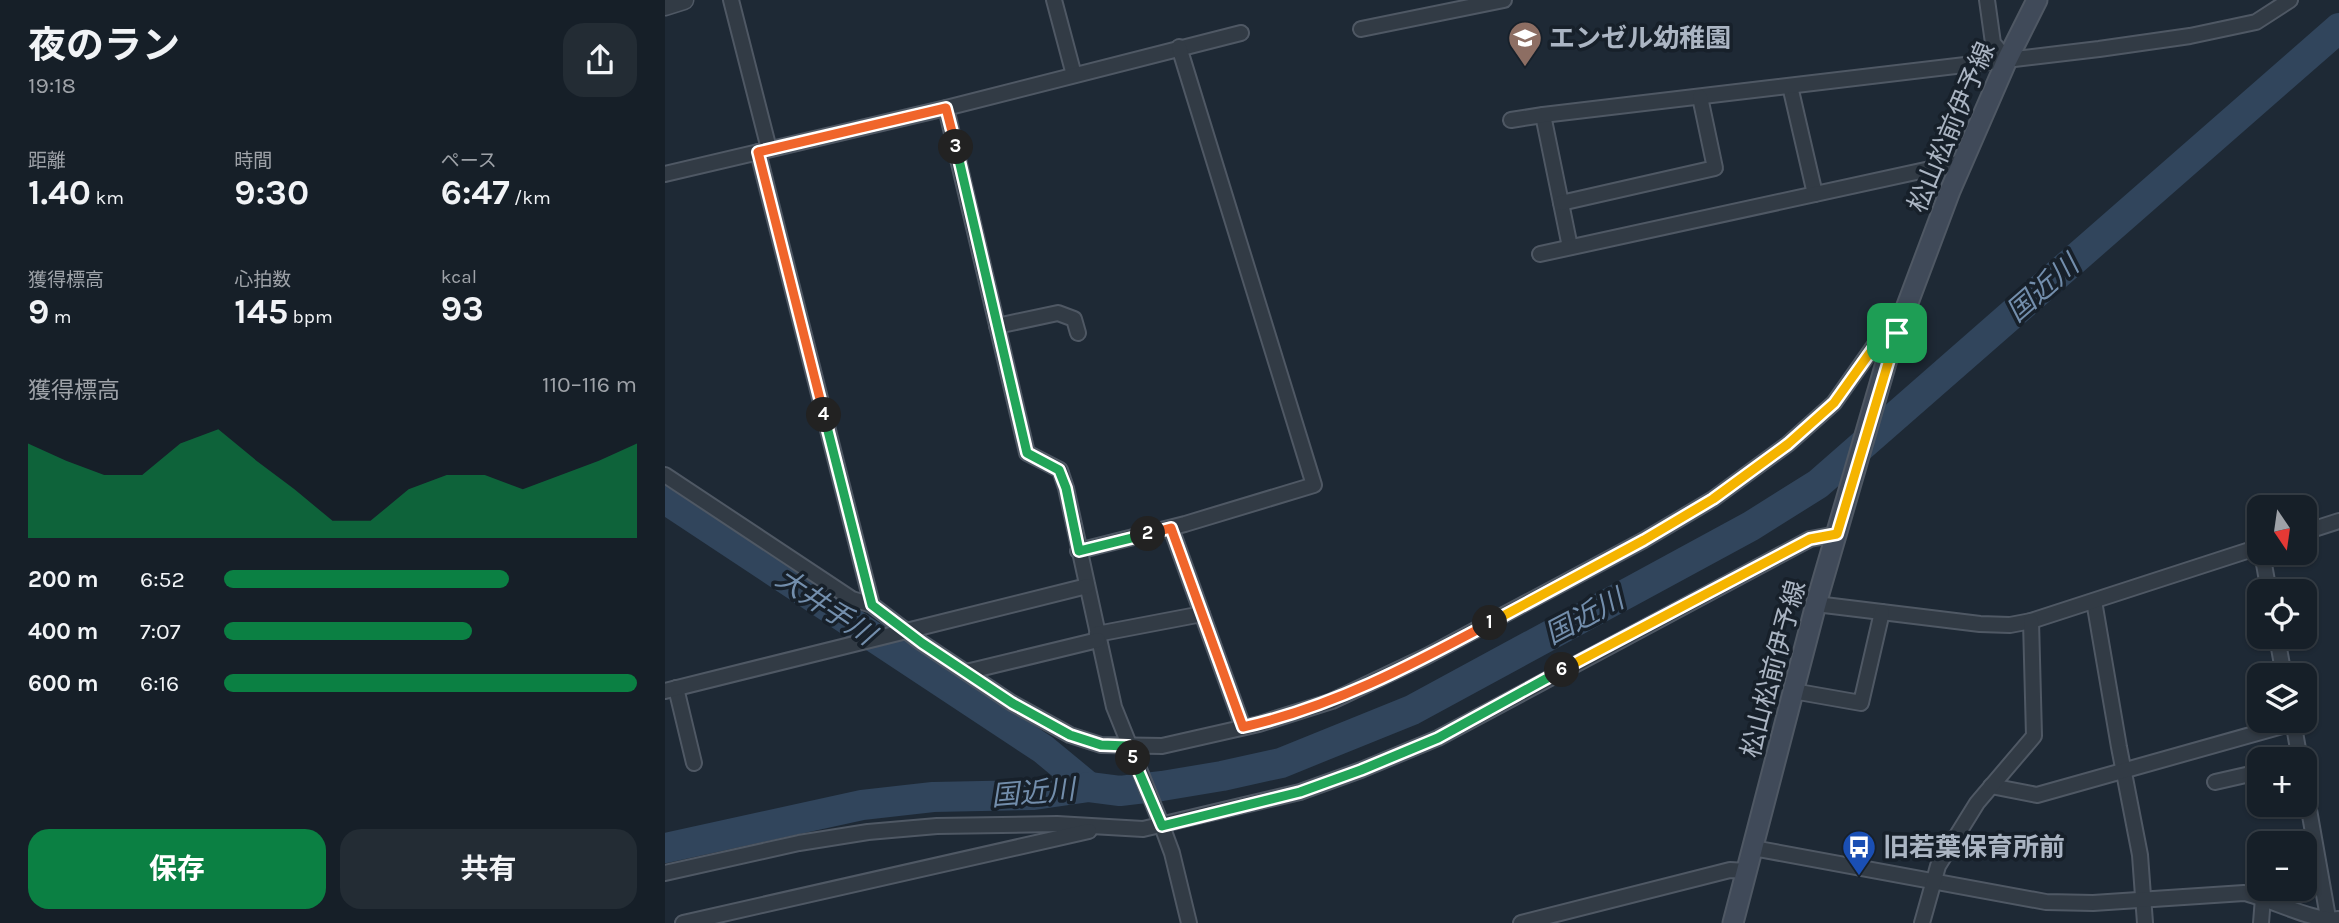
<!DOCTYPE html>
<html lang="ja">
<meta charset="utf-8">
<style>
:root{--surface:#161f28;--page:#232c34;--text:#f1f3f6;--muted:#9ea2a8;--line:#353d45;--accent:#0b8043}
body{margin:0;font-family:Karla,"Noto Sans JP",sans-serif;background:var(--page);color:var(--text);height:100vh;display:flex;flex-direction:column;font-size:26px;white-space:nowrap}
*{box-sizing:border-box;margin:0}
p{font-size:23px;color:var(--muted)}
.icon{flex:none;width:38px;height:38px;fill:none;stroke:currentColor;stroke-width:2;stroke-linecap:round;stroke-linejoin:round}
.map{position:relative;flex:1;overflow:hidden}
.sheet{display:flex;flex-direction:column;background:var(--surface);width:665px}
.sheet>*{flex:none}
.needle{width:46px;rotate:167deg}
.buttons{position:absolute;left:1582px;top:495px;display:grid;gap:14px}
.buttons a{display:grid;place-items:center;width:70px;height:70px;border-radius:14px;background:var(--surface);box-shadow:0 2px 5px #0004,0 0 0 2px var(--line);font-size:35px}
.pin{position:absolute;display:grid;place-items:center;width:60px;height:60px;color:#fff;margin:-30px;border-radius:14px;box-shadow:0 4px 10px #0006}
.km{position:absolute;width:35px;height:35px;margin:-18px;border-radius:50%;background:#222;color:#fff;font-size:19px;line-height:35px;text-align:center}
.round{display:grid;place-items:center;flex:none;width:74px;height:74px;border-radius:21px;background:var(--page)}
.head{display:flex;align-items:center;justify-content:space-between;height:119px;padding:0 28px}
h1{font-size:38px;font-weight:700;line-height:52px}
.metrics{display:grid;grid-template-columns:repeat(3,1fr);gap:10px;height:119px;padding:7px 28px}
.metrics div{display:grid;align-content:center}
.metrics b{font-size:35px;font-weight:700}
.metrics small{font-size:19px;font-weight:400}
.metrics p{font-size:19px}
.chart{height:196px;padding:14px 28px}
.chart p{display:flex;justify-content:space-between}
.chart svg{width:100%;height:126px;margin-top:7px;fill:var(--accent);opacity:.7}
.button{display:flex;gap:14px;margin-top:auto;padding:14px 28px}
.button a{flex:1;height:80px;border-radius:21px;background:var(--accent);color:#fff;font-size:28px;font-weight:700;line-height:80px;text-align:center}
.button a+a{background:var(--page);color:var(--text)}
ul{padding:0 28px;list-style:none;font-size:23px}
li{display:grid;grid-template-columns:112px 84px 1fr;align-items:center;height:52px}
li i{height:18px;border-radius:9px;background:var(--accent)}
main{display:flex;flex:1;min-height:0}
.map>svg:first-child{display:block}
.lines{fill:none;stroke-linecap:round;stroke-linejoin:round}
.river{stroke:#31455c;stroke-width:30}
.minor-casing{stroke:#4f5864;stroke-width:18}
.tertiary-casing{stroke:#4f5864;stroke-width:21}
.secondary-casing{stroke:#4f5864;stroke-width:23}
.minor{stroke:#323b45;stroke-width:14}
.tertiary{stroke:#323b45;stroke-width:18}
.secondary{stroke:#404a59;stroke-width:19}
.split-1-casing{stroke:#fff;stroke-width:14}
.split-2-casing{stroke:#fff;stroke-width:14}
.split-3-casing{stroke:#fff;stroke-width:14}
.split-4-casing{stroke:#fff;stroke-width:14}
.split-5-casing{stroke:#fff;stroke-width:14}
.split-6-casing{stroke:#fff;stroke-width:14}
.split-7-casing{stroke:#fff;stroke-width:14}
.split-1{stroke:#f5b400;stroke-width:9}
.split-2{stroke:#f0652b;stroke-width:9}
.split-3{stroke:#22a559;stroke-width:9}
.split-4{stroke:#f0652b;stroke-width:9}
.split-5{stroke:#22a559;stroke-width:9}
.split-6{stroke:#22a559;stroke-width:9}
.split-7{stroke:#f5b400;stroke-width:9}
.labels{text-anchor:middle;stroke-width:7;stroke-linejoin:round;paint-order:stroke}
.poi-label{font-size:26px;font-weight:bold;fill:#abb5c3;stroke:#17202a;text-anchor:start}
.street-label{font-size:26px;fill:#abb5c3;stroke:#17202a}
.water-label{font-size:28px;font-style:italic;fill:#738eac;stroke:#17202a}
</style>
<main>
<section class="sheet">
<div class="head"><div><h1>夜のラン</h1><p>19:18</p></div><a class="round"><svg class="icon" aria-label="share" viewBox="0 0 24 24"><path d="M12 15V3M7 8l5-5 5 5M5 13v7h14v-7"/></svg></a></div>
<div class="metrics">
<div><p>距離</p><b>1.40<small> km</small></b></div>
<div><p>時間</p><b>9:30</b></div>
<div><p>ペース</p><b>6:47<small> /km</small></b></div>
</div>
<div class="metrics">
<div><p>獲得標高</p><b>9<small> m</small></b></div>
<div><p>心拍数</p><b>145<small> bpm</small></b></div>
<div><p>kcal</p><b>93</b></div>
</div>
<div class="chart"><p><span>獲得標高</span>110–116 m</p>
<svg viewBox="0 0 160 44" preserveAspectRatio="none"><path d="M0 44V11L10 17L20 22L30 22L40 11L50 6L60 17L70 27L80 38L90 38L100 27L110 22L120 22L130 27L140 22L150 17L160 11V44z"/></svg>
</div>
<ul>
<li><b>200 m</b>6:52<i style="width:69%"></i></li>
<li><b>400 m</b>7:07<i style="width:60%"></i></li>
<li><b>600 m</b>6:16<i style="width:100%"></i></li>
</ul>
<div class="button"><a>保存</a><a>共有</a></div>
</section>
<div class="map">
<svg width="1674" height="923" viewBox="0 0 1674 923">
<rect width="100%" height="100%" fill="#1e2935"/>
<g class="lines">
<g class="river">
<path d="M0,499l378,250 46,38"/>
<path d="M0,848l197,-43 71,-8 101,-2 55,-8 31,4 42,-5 60,-10 59,-13 131,-53 339,-184 67,-42 521,-456"/>
</g>
<g class="minor-casing">
<g id="minor">
<path d="M66,0l38,149"/>
<path d="M389,0l20,75"/>
<path d="M1322,0l6,43 14,17"/>
<path d="M696,29l143,-29"/>
<path d="M1125,86l25,108"/>
<path d="M281,108l81,345 33,17 6,18 48,219 48,119 10,27 17,70"/>
<path d="M878,115l27,132"/>
<path d="M846,120l32,-5 556,-66 91,-13 66,-14 34,-22"/>
<path d="M93,152l114,453 50,38 90,60 58,32 31,10 61,1 97,-22 73,-23 95,-45 217,-116 69,-41 75,-55 46,-41 45,-64 18,-6"/>
<path d="M0,174l281,-66 295,-75"/>
<path d="M896,203l154,-35 -15,-71"/>
<path d="M875,254l422,-92"/>
<path d="M332,326l61,-13 16,6 4,14"/>
<path d="M0,475l187,124 20,6"/>
<path d="M506,528l72,199"/>
<path d="M1640,532l34,-11"/>
<path d="M413,551l107,-27 129,-39 -135,-438"/>
<path d="M1597,553l7,39"/>
<path d="M1429,601l25,146 21,108 5,68"/>
<path d="M1151,604l164,20 30,1 21,-4 228,-74"/>
<path d="M432,634l105,-20"/>
<path d="M1612,637l7,39"/>
<path d="M301,672l132,-32"/>
<path d="M11,688l18,75"/>
<path d="M0,691l422,-105"/>
<path d="M1128,691l68,12 21,-91"/>
<path d="M1628,721l7,39"/>
<path d="M1550,782l44,-10"/>
<path d="M1326,786l46,9 256,-72"/>
<path d="M1640,787l24,136"/>
<path d="M1088,848l293,54 47,1 151,-10c27,6 71,30 95,26"/>
<path d="M0,873l134,-30 69,-11 69,-6 120,-2 86,5 157,-37 61,-22 77,-32 372,-199 27,-5"/>
<path d="M18,923l406,-92"/>
<path d="M856,923l209,-53 17,1"/>
<path d="M1257,923l16,-57 39,-63 57,-67 -3,-115"/>
<path d="M1596,923l2,-25"/>
</g>
</g>
<g class="tertiary-casing">
<path id="tertiary" d="M0,6l19,-6"/>
</g>
<g class="secondary-casing">
<path id="secondary" d="M1068,923l83,-319 72,-248 62,-165 57,-131 30,-60"/>
</g>
<use href="#minor" class="minor"/>
<use href="#tertiary" class="tertiary"/>
<use href="#secondary" class="secondary"/>
</g>
<g class="lines">
<g class="split-1-casing">
<path id="split-1" d="M825,623l154,-83 69,-41 75,-55 46,-41 45,-63 18,-7"/>
</g>
<g class="split-2-casing">
<path id="split-2" d="M483,534l23,-6 72,199c89,-20 167,-61 247,-104"/>
</g>
<g class="split-3-casing">
<path id="split-3" d="M291,147l71,306 32,17 7,18 13,63 69,-17"/>
</g>
<g class="split-4-casing">
<path id="split-4" d="M159,415l-66,-263 188,-44 10,39"/>
</g>
<g class="split-5-casing">
<path id="split-5" d="M159,415l48,190 50,38 90,60 58,32 31,10 27,1 5,12"/>
</g>
<g class="split-6-casing">
<path id="split-6" d="M468,758l29,68 138,-34 61,-22 77,-32 124,-68"/>
</g>
<g class="split-7-casing">
<path id="split-7" d="M897,670l248,-131 27,-5 60,-201"/>
</g>
<use href="#split-1" class="split-1"/>
<use href="#split-2" class="split-2"/>
<use href="#split-3" class="split-3"/>
<use href="#split-4" class="split-4"/>
<use href="#split-5" class="split-5"/>
<use href="#split-6" class="split-6"/>
<use href="#split-7" class="split-7"/>
</g>
<defs>
<g id="school-pin" transform="scale(1.75)"><path d="M0 17L-7.5 6A9.5 9.5 0 1 1 7.5 6Z" fill="#8d6e63" stroke="#17202a"/><path d="M0-5L7-2L0 1L-7-2ZM-4 1L0 2.5L4 1V4Q0 6-4 4Z" fill="#fff"/></g>
<g id="bus-pin" transform="scale(1.75)"><path d="M0 17L-7.5 6A9.5 9.5 0 1 1 7.5 6Z" fill="#1a4fb4" stroke="#17202a"/><path d="M-5-6H5V4H4V6H2V4H-2V6H-4V4H-5ZM-3.5-4V0h7V-4ZM-3.5 1.2v1.5H-2V1.2ZM2 1.2v1.5H3.5V1.2Z" fill="#fff"/></g>
</defs>
<g fill-rule="evenodd">
<use href="#school-pin" x="860" y="38"/>
<use href="#bus-pin" x="1194" y="847"/>
</g>
<g class="labels">
<g class="poi-label">
<text x="884" y="47">エンゼル幼稚園</text>
<text x="1218" y="856">旧若葉保育所前</text>
</g>
<g class="street-label">
<text transform="translate(1286 127) rotate(-67)" y="9">松山松前伊予線</text>
<text transform="translate(1108 669) rotate(-75)" y="9">松山松前伊予線</text>
</g>
<g class="water-label">
<text transform="translate(1377 288) rotate(-41)" y="10">国近川</text>
<text transform="translate(161 606) rotate(34)" y="10">大井手川</text>
<text transform="translate(919 616) rotate(-28)" y="10">国近川</text>
<text transform="translate(368 792) rotate(-5)" y="10">国近川</text>
</g>
</g>
</svg>
<div class="buttons">
<a><svg class="needle" viewBox="-14 -14 28 28"><path d="M0-13l5 13h-10z" fill="#e53935"/><path d="M0 13l5-13h-10z" fill="#9ea2a8"/></svg></a>
<a><svg class="icon" aria-label="locate" viewBox="0 0 24 24"><circle cx="12" cy="12" r="6"/><path d="M12 2v4M12 18v4M2 12h4M18 12h4"/></svg></a>
<a><svg class="icon" aria-label="layers" viewBox="0 0 24 24"><path d="M12 4l9 5-9 5-9-5zM3 14l9 5 9-5"/></svg></a>
<a>+</a>
<a>−</a>
</div>
<div class="pin" style="left:1232px;top:333px;background:#1e9e55"><svg class="icon" aria-label="arrive" viewBox="0 0 24 24"><path d="M6 21V4h12l-3 4 3 4H6"/></svg></div>
<b class="km" style="left:825px;top:623px">1</b>
<b class="km" style="left:483px;top:534px">2</b>
<b class="km" style="left:291px;top:147px">3</b>
<b class="km" style="left:159px;top:415px">4</b>
<b class="km" style="left:468px;top:758px">5</b>
<b class="km" style="left:897px;top:670px">6</b>
</div>
</main>
